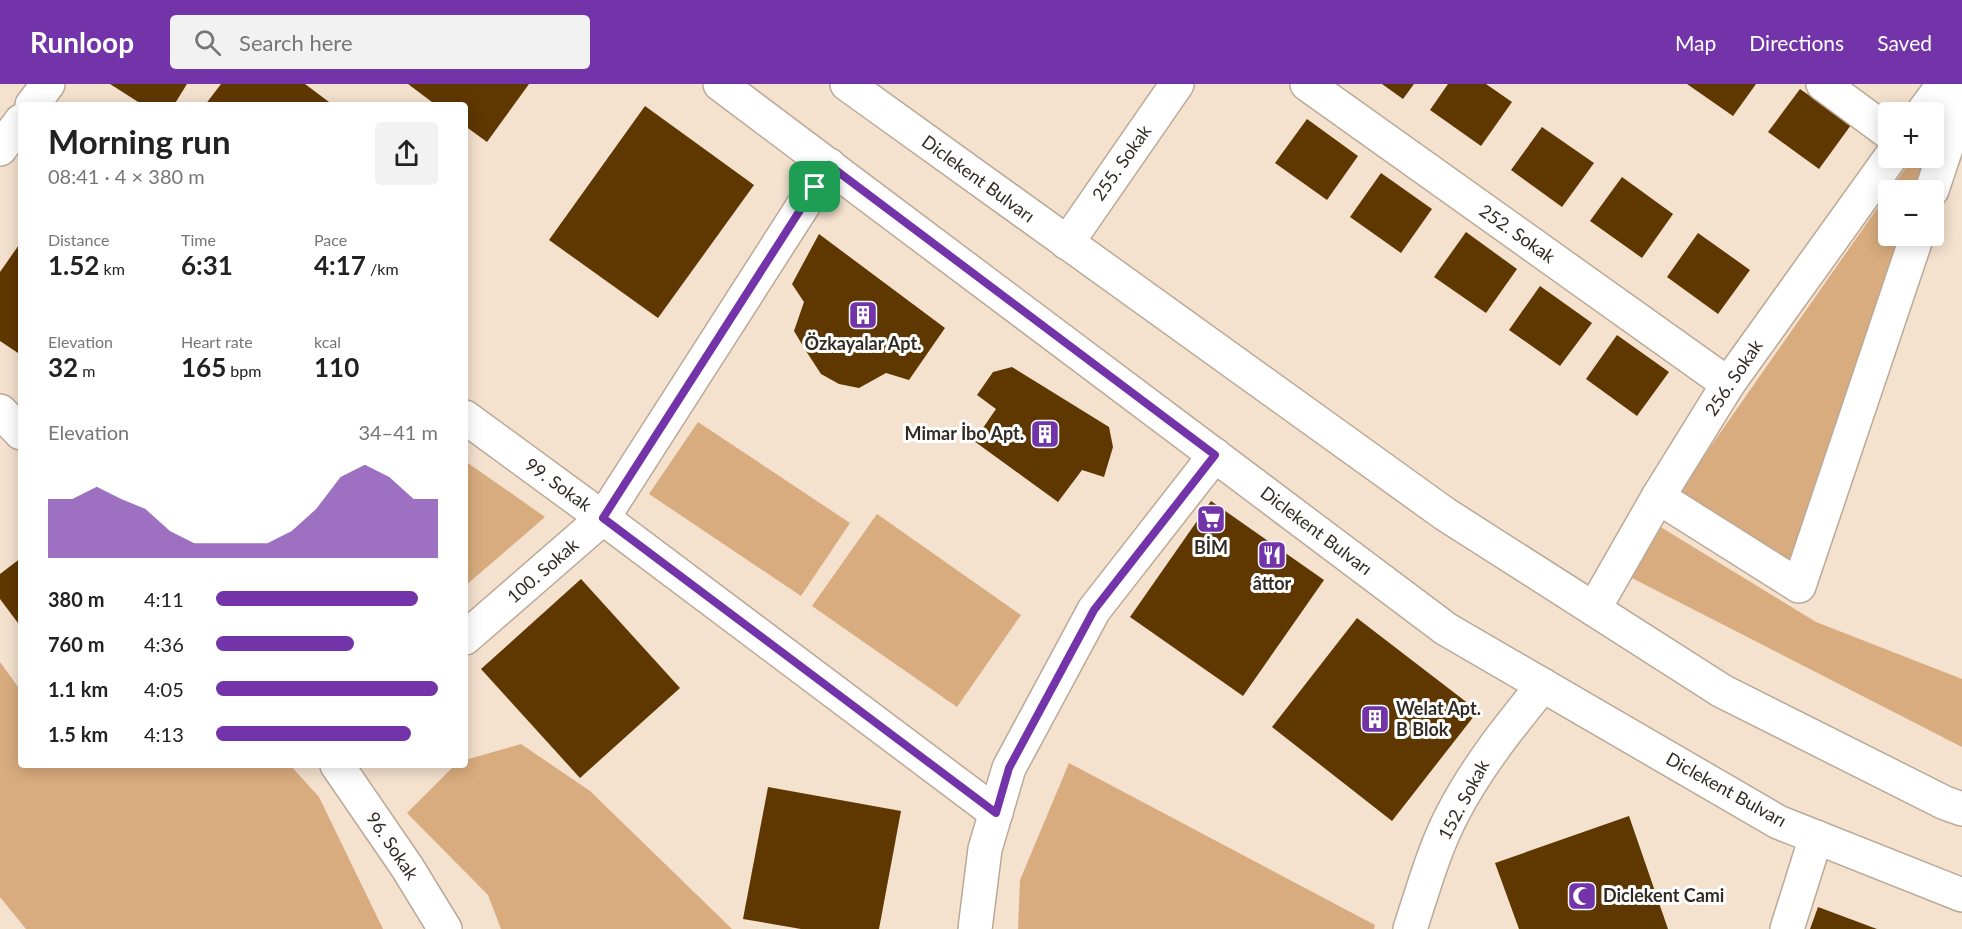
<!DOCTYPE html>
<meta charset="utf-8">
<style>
:root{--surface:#fff;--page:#f2f2f2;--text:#222;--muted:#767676;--accent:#7434a9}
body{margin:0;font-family:Lato,sans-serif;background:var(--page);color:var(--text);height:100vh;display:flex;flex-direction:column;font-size:22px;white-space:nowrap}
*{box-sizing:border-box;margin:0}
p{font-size:20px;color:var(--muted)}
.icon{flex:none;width:33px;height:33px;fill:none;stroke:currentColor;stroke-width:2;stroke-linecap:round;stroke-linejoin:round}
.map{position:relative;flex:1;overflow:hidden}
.details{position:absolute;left:18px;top:18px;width:450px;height:666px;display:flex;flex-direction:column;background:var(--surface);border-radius:6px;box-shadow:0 3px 15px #0003}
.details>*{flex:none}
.fabs{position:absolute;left:1878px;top:18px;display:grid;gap:12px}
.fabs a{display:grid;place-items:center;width:66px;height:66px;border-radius:6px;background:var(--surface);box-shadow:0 3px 15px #0003;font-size:30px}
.pin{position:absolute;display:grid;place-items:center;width:51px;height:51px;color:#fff;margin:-26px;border-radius:12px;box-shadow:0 3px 9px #0006}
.round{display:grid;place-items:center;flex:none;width:63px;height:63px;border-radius:6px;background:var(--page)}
.headline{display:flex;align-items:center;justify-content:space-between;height:102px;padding:0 30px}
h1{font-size:33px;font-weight:700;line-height:45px}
.figures{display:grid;grid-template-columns:repeat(3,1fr);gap:9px;height:102px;padding:6px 30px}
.figures div{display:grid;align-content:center}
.figures b{font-size:26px;font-weight:700}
.figures small{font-size:16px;font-weight:400}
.figures p{font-size:16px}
.chart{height:168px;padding:12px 30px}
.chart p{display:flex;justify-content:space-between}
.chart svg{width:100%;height:108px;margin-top:6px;fill:var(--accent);opacity:.7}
ul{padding:0 30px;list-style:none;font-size:20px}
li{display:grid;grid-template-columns:96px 72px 1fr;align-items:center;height:45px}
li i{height:15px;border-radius:8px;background:var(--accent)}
header{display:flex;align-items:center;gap:36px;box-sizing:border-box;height:84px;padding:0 30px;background:var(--accent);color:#fff}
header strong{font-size:28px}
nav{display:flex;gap:33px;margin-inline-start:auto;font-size:21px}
.search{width:420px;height:54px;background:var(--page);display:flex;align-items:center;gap:15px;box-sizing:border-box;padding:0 21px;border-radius:6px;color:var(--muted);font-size:22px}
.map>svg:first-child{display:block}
.green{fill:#d8ac7e}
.building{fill:#5f3700}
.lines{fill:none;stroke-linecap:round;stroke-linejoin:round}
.minor-casing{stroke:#bba997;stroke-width:36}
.primary-casing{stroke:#bba997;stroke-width:36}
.minor{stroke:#fff;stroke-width:33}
.primary{stroke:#fff;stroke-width:33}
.route-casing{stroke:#fff;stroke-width:12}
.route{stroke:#7434a9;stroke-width:8}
.labels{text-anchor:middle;stroke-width:6;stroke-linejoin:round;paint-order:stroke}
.street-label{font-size:18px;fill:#322b24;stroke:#fff}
.poi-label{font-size:18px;font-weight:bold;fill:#322b24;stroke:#fff}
</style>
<header>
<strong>Runloop</strong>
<div class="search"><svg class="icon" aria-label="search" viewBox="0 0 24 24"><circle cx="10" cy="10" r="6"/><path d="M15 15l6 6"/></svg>Search here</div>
<nav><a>Map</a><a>Directions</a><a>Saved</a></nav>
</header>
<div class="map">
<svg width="1962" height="845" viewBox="0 0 1962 845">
<rect width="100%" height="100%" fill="#f4e1ce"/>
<g class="green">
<path d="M1913,74h18l-11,32h-30z"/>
<path d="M1888,109v43h16l-114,331 -114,-71z"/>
<path d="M698,338l152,101 -49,73 -152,-102z"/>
<path d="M465,377l80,56 -80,69z"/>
<path d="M877,430l144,101 -64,92 -145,-101z"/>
<path d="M1659,442l157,96 146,57v68l-332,-170z"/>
<path d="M0,578l21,29v74h269l29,32 64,132h-357l-26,-32z"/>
<path d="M521,660l69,47 142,138h-231l-13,-34 -81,-82 48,-48h10v-5z"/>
<path d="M1069,679l306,162 -1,4h-356l2,-49z"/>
</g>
<g class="building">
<path d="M110,0h77l-13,21h-31z"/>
<path d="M221,0h84l28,21h-128z"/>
<path d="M408,0h121l-42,58 -22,-16v-21h-29z"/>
<path d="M1382,0h32l-11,15z"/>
<path d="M1448,0h38l26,18 -31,44 -51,-36z"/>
<path d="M1687,0h69l-23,32z"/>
<path d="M1800,5l51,36 -32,44 -51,-37z"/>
<path d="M645,22l109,79 -96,133 -109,-78z"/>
<path d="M1307,35l51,37 -31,44 -52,-37z"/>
<path d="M1542,43l52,36 -32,44 -51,-37z"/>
<path d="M1381,89l51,36 -31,44 -51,-36z"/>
<path d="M1622,93l51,37 -31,44 -52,-37z"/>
<path d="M1466,148l51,37 -31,44 -52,-36z"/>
<path d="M1698,149l52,37 -32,44 -51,-37z"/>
<path d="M819,150l126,94 -36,52 -23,-7 -27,15 -20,-4 -18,-10 -15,-23 -12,-20 10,-29 -12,-18z"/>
<path d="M21,158v113l-21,-14v-69z"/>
<path d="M1540,202l52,37 -32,43 -51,-36z"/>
<path d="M1617,251l52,37 -32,44 -51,-37z"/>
<path d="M1012,283l97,60 4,20 -9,30 -22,-7 -24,32 -84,-61 22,-32 -19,-14 16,-23z"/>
<path d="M1211,417l113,79 -81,116 -113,-79z"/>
<path d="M21,474v69l-21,-28v-25z"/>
<path d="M581,495l99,109 -100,90 -99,-109z"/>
<path d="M1357,534l121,93 -86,110 -120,-94z"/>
<path d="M768,703l133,24 -22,118h-78l-58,-10z"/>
<path d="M1629,732l39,113h-149l-24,-66z"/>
<path d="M1818,823l59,22h-67z"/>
</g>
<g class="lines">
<g class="minor-casing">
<g id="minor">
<path d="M1307,0l421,300"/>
<path d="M1823,0l65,48"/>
<path d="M32,21l16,-21"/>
<path d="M1923,28l21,-28"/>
<path d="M0,65l21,-28"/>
<path d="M1932,106l30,-90"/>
<path d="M1067,159l110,-159"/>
<path d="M0,327l21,22"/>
<path d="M465,333l138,101 393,295"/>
<path d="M1658,413l141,89 118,-350"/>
<path d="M1594,525l64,-112 70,-113 162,-226"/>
<path d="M465,554l138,-120 226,-353"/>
<path d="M337,681l70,102 38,62"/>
<path d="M975,845l10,-80 24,-81 85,-158 121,-155"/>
<path d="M1410,845c13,-39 24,-80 43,-116 25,-48 57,-87 90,-128"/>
<path d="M1787,845l29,-92"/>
</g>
</g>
<g class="primary-casing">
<g id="primary">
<path d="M720,0l726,545 332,193 184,73"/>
<path d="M847,0l598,430 277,177 223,112 17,6"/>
</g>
</g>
<use href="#minor" class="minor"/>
<use href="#primary" class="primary"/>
</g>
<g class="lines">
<g class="route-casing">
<path id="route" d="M829,81l386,290 -121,155 -85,158 -13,45 -393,-295z"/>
</g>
<use href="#route" class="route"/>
</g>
<defs>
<g id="building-square" transform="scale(1.5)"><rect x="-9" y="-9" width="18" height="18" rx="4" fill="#7434a9" stroke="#fff"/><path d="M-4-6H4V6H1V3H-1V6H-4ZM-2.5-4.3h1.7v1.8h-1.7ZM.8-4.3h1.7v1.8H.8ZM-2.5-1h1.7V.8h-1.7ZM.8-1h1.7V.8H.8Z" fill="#fff"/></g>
<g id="supermarket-square" transform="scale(1.5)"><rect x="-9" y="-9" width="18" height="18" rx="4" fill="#7434a9" stroke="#fff"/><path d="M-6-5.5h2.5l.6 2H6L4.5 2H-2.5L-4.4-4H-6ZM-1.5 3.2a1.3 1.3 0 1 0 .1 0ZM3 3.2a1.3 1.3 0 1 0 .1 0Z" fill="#fff"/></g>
<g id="restaurant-square" transform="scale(1.5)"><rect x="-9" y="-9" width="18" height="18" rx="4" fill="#7434a9" stroke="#fff"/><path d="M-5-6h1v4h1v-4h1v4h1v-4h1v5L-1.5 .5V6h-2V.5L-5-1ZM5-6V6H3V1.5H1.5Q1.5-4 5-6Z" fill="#fff"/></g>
<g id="mosque-square" transform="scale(1.5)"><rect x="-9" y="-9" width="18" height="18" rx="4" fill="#7434a9" stroke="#fff"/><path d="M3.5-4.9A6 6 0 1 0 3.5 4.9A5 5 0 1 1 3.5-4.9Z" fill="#fff"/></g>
</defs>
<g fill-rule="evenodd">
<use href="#building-square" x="863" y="231"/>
<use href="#building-square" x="1045" y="350"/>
<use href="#supermarket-square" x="1211" y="435"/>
<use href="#restaurant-square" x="1272" y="471"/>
<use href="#building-square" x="1375" y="635"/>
<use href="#mosque-square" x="1582" y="812"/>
</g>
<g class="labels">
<g class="street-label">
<text transform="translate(1122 79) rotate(-55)" y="6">255. Sokak</text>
<text transform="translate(978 95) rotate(36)" y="6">Diclekent Bulvarı</text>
<text transform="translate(1517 150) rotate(35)" y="6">252. Sokak</text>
<text transform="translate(1734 294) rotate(-56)" y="6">256. Sokak</text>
<text transform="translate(558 401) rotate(36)" y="6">99. Sokak</text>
<text transform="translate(1316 447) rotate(37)" y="6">Diclekent Bulvarı</text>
<text transform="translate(543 487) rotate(-41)" y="6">100. Sokak</text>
<text transform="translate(1726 706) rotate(29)" y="6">Diclekent Bulvarı</text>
<text transform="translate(1464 716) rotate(-62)" y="6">152. Sokak</text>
<text transform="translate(392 762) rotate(56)" y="6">96. Sokak</text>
</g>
<g class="poi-label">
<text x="863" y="266">Özkayalar Apt.</text>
<text x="1024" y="356" text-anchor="end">Mimar İbo Apt.</text>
<text x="1211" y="470">BİM</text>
<text x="1272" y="506">âttor</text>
<text x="1396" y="631" text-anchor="start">Welat Apt.<tspan x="1396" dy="21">B Blok</tspan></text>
<text x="1603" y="818" text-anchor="start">Diclekent Cami</text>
</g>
</g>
</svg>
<div class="fabs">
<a>+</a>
<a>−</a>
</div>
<div class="pin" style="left:815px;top:103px;background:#1e9e55"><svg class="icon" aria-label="arrive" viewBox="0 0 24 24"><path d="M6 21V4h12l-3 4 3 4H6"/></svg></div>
<section class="details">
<div class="headline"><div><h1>Morning run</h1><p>08:41 · 4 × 380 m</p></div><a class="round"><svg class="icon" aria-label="share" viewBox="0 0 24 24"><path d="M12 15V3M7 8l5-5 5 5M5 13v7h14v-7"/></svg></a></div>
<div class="figures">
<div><p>Distance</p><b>1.52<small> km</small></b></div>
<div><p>Time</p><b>6:31</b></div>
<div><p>Pace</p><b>4:17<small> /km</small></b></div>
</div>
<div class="figures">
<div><p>Elevation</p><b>32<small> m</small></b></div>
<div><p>Heart rate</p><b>165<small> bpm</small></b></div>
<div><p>kcal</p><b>110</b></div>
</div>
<div class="chart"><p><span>Elevation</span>34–41 m</p>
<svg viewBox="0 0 160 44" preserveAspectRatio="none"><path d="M0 44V20L10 20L20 15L30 20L40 24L50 33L60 38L70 38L80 38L90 38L100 33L110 24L120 11L130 6L140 11L150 20L160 20V44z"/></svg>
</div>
<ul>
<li><b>380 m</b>4:11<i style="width:91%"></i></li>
<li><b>760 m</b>4:36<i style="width:62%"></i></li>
<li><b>1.1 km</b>4:05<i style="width:100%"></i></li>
<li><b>1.5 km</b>4:13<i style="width:88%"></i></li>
</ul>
</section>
</div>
